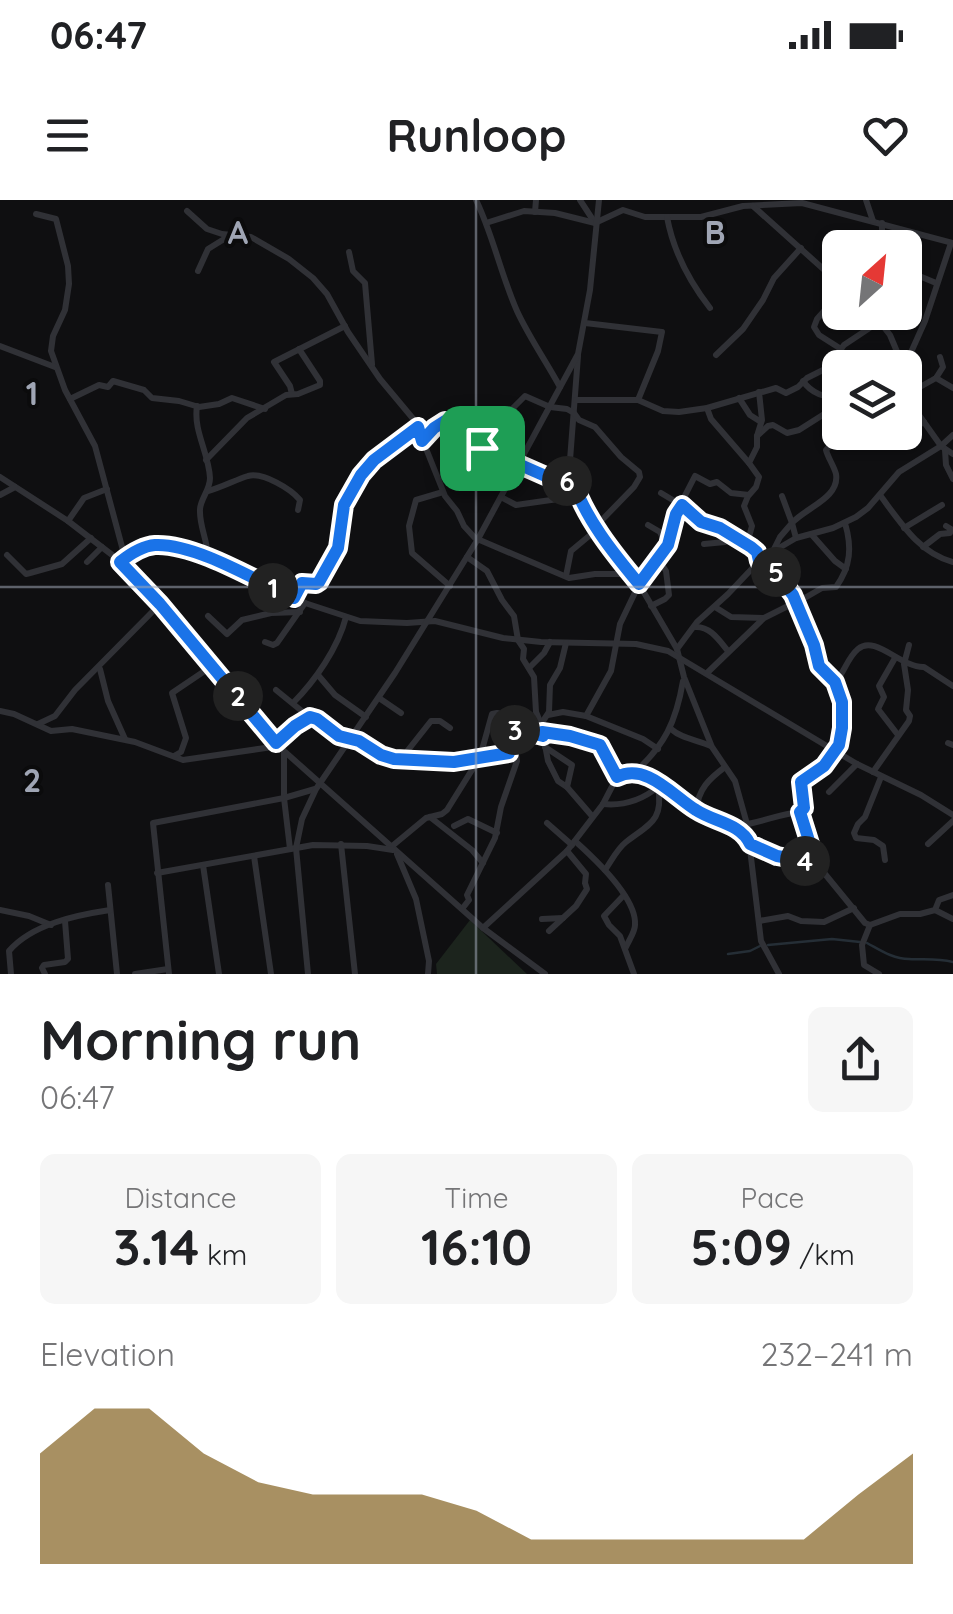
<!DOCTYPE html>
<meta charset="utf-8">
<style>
:root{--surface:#fff;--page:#f6f6f6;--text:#202124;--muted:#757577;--accent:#846220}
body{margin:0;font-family:Quicksand,sans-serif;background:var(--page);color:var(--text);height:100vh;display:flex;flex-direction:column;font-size:38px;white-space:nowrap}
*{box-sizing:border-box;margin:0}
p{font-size:32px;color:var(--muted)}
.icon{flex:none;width:55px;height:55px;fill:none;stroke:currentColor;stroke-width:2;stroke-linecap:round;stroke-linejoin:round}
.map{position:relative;height:774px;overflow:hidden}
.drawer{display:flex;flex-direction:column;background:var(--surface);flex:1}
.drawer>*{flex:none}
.needle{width:65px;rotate:27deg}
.controls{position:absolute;left:822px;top:30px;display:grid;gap:20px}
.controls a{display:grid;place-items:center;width:100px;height:100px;border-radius:15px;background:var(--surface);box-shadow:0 2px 8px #0004;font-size:50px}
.pin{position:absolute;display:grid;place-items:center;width:85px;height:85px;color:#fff;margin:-42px;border-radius:20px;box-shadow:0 5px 15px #0006}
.km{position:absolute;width:50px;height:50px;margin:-25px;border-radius:50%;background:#222;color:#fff;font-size:28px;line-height:50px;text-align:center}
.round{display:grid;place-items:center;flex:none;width:105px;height:105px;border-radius:15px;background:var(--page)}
.summary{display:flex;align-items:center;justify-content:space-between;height:170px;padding:0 40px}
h1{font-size:55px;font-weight:800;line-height:75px}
.stats{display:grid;grid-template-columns:repeat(3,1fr);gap:15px;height:170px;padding:10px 40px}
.stats div{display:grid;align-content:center;border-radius:15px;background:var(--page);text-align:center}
.stats b{font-size:50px;font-weight:800}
.stats small{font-size:28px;font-weight:400}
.stats p{font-size:28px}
.chart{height:280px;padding:20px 40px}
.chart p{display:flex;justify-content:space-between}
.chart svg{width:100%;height:180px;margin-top:10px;fill:var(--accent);opacity:.7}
.status{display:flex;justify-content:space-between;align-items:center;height:70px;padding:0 50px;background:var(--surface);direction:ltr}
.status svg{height:28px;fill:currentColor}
header{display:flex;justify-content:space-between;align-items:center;height:130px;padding:0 40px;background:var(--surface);font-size:45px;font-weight:800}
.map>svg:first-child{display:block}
.green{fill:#1c241d}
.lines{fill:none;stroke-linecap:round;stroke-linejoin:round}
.stream{stroke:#252e36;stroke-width:2.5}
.minor{stroke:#303136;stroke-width:6}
.route-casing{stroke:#fff;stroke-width:20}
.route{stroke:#1a73e8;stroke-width:12}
.grid{fill:none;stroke:#9fa5b4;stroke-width:2.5;stroke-opacity:0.55}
.grid-label{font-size:32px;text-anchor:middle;font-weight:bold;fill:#9fa5b4;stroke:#0b0b0c;stroke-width:8;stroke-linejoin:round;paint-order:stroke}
</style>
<div class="status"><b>06:47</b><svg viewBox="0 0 49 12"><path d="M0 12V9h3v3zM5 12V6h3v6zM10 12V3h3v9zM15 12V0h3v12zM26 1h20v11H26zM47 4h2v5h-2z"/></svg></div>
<header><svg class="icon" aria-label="menu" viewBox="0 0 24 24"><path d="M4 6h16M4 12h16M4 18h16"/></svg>Runloop<svg class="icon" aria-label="heart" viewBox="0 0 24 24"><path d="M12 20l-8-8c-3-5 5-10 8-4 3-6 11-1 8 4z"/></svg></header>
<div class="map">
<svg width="953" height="774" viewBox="0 0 953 774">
<rect width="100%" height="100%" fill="#0f0f11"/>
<path class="green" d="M470,720l57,54h-90l-1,-10z"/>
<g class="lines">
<g class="stream">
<path d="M867,743c13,7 26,16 42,16 15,1 28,-1 44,3"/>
<path d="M768,745l64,-6 28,3"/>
<path d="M728,754l22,-3 10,-5"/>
</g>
<g class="minor">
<path d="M476,0c17,35 25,75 41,111 13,28 29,50 43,76"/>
<path d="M580,0l15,23 28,-13 22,7h56l42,-11 59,-3 151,40"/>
<path d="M866,0l7,21"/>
<path d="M753,6l87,78"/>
<path d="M187,11l20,18 15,5 29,3 38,22 24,19 14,16 21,38 32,47 35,42 30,75 12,15 7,15 11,12 94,40 26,-4h36"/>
<path d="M535,12l1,-12"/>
<path d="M36,14l20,5 12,47 1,18 -4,26 -12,26 -2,15 14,39 30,56 30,112"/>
<path d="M667,17c6,33 22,64 43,91"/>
<path d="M486,23l38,-12 31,2 40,10"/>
<path d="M882,23v25"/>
<path d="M349,52l4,19 12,12 7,81"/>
<path d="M905,70l31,13"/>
<path d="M198,71l10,-22 21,-13"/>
<path d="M840,93l-23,26 -3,8 5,8 22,14"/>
<path d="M872,112l18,23 13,31"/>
<path d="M585,123l77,9 -4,19 -20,49"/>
<path d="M0,146l55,21"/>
<path d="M716,155l27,-26 20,-29 11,-22 27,-30"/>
<path d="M578,156l-8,104 5,27 23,40 41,57 38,65 7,28 28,70 23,34 12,43 14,117 18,33"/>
<path d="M904,168l21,-47 26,-78"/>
<path d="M905,172l14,43 22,31 12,8"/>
<path d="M936,178l17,10"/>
<path d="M803,181c8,12 23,18 37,16"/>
<path d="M911,192l25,-14 7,-11 -3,-10"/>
<path d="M292,194l-2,-8 -16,-24 71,-36"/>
<path d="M739,198l11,17 11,7"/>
<path d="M70,199l29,-14 9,2 5,-6 31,9 8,8 27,3 20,6 20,-3 13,-6 33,11"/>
<path d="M576,200h62l25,11 16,1 28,-4 69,-20 10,5 12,-6 9,-9 20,-10 17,-23 36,-24 7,-9"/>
<path d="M197,206c-4,25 12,47 13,72 0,12 -9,20 -10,31 -1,17 8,32 8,49"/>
<path d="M707,208l4,11 38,44"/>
<path d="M825,214l9,26"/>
<path d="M469,228l11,19c30,11 62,37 93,33"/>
<path d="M905,232l19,-10"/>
<path d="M757,236l11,-10 5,-1 14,8 12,-3 41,-26"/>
<path d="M423,240l20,-18c8,1 17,6 24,6 16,-1 23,-19 45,-19l13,-13 25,11 17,2 7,4 5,7 16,7 26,30 18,15 1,5 -6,10 -33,34 -6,10 -24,20 -5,25"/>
<path d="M945,250l1,15 7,14"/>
<path d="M206,260l41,-42 39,-23 12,-1 22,-9v-4l-21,-32"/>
<path d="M0,277l68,44 52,40 40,43 124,147 199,177 62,46"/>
<path d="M208,291c15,-4 27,-11 40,-15 15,-4 43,13 52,24l-2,10"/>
<path d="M443,292l-27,8 -7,26 3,27 38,33"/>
<path d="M661,293l20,12 20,17 19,6 31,19 6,5 2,9"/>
<path d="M0,295l15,-8"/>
<path d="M880,295c20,27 39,58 73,67"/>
<path d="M501,297l15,8 63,-9"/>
<path d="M68,321l16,-23 23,-9"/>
<path d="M904,328l38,-23"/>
<path d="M812,335l23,26 11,8"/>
<path d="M796,338l-4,-15c13,-15 48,-25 44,-49 -2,-8 -8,-16 -10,-24l17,-18"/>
<path d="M704,344l21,-2 5,-7"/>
<path d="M747,344l5,-18 -8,-20 4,-10"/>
<path d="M923,347l17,-13 10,-1 1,-4 -5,-3"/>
<path d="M666,348l4,-6 6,-29 19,-37 15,8 7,-2 14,11 18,2 7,-8 3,-10 -10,-14 8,-16v-11l5,-16 -3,-28"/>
<path d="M774,349l6,-12 12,-14 -10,-27"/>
<path d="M7,355l19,19 4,-1 32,-9 29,-26"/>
<path d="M467,357l20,14 15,29 12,16 4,24 6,9 -1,10 11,18 2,35 5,12 7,37 10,20 9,6 25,29"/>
<path d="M762,358c25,23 42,54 52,86 2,7 1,16 5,23 4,6 12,10 16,17 12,18 10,49 1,68"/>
<path d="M120,361l24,-14 20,-1 44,12 97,45 55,18 47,2 28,-2 68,17 38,4 95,2 32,7 189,113 64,31 32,20"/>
<path d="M87,362l15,-15"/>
<path d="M294,398l8,-15 14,1 3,-3 18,-33 7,-43 17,-30 9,-13 48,-35"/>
<path d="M796,403l26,-15 14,-1c15,-21 16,-40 9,-64"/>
<path d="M651,406l14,-7 4,-4 -3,-24 -7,-11"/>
<path d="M715,407l16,10 32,1"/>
<path d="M208,416l19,18 15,-14 29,-7 29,-1"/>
<path d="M695,427c15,-1 24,13 33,24"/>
<path d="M265,442l8,3 4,-2 28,-40"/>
<path d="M677,449l20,-27 31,-28 34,-36 34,-20 37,-10 23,-11 12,-9 31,-36 42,-26 12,-11"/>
<path d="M895,458l-16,28 5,11 -6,12 20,26"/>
<path d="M529,468l15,-15 6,-11"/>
<path d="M100,469l8,32 17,38"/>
<path d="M707,473l57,-55 32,-16"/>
<path d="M318,475l17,20 31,22"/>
<path d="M835,482c9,-8 12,-24 23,-33 17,-15 43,19 66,18l29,19"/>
<path d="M276,490l27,22 27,16 9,8 20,5 29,17 29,3 38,1 55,-11"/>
<path d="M379,498l22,15"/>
<path d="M293,503c22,-22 45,-55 53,-86"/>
<path d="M0,511l14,3 37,17 21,-2 63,13 48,18 96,-14"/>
<path d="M548,515l15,-3 23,4 25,-45 9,-47 21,-44 18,-20 6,-11 1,-4 -6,-13 -12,-7"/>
<path d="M586,516l57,23 15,10"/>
<path d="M38,524l17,-8 20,-26 85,-86"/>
<path d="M541,524l8,-12 1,-27 10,-17 6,-25"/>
<path d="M510,528l33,8"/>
<path d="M671,529c11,10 27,11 40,17"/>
<path d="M542,533c17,1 46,2 59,13 8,7 11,22 16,31"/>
<path d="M276,543l19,-17 16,-9"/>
<path d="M948,543l5,2"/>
<path d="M545,547l27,18 -5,22"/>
<path d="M834,551l-10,14 -23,17 3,26 -4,4 16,51 49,60 5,2 -8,20 2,20 15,9"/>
<path d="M284,553v45l6,51"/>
<path d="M174,556l7,-4 5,-14 -14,-45 40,-27"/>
<path d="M401,559l30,-38h9l10,7"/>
<path d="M873,572l36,-51 1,-5 -4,-6 2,-20 -4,-26 5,-19"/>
<path d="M634,573c29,9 39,23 63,38 17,11 36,13 51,27"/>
<path d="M881,577l-16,40 -7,7 -4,9 2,5 18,2 9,6 2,14"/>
<path d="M829,592l28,-28"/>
<path d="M603,604c20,2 39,-4 55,-17"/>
<path d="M697,610c0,-20 13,-32 28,-43"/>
<path d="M430,617l42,33 11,13"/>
<path d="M547,623l25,22"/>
<path d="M454,626l14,-7 29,14"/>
<path d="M733,626c23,-1 44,-12 67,-14"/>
<path d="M575,641c19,17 62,57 60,84 0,7 -6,15 -9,22"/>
<path d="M341,644l14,130"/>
<path d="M928,644l25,-23"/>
<path d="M751,645l26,12 39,6"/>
<path d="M391,647l35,-29 16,-4 5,-4 33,-53 12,-43 5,-1 10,2 3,12v24l6,4 1,6 -16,46 -6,31 -28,57 2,5 -7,9"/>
<path d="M397,654l19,45 13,62 -1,13"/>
<path d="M254,656l17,118"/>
<path d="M203,665l16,109"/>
<path d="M605,670c7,-10 12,-21 21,-28 23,-18 38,-21 32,-55"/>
<path d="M157,673l156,-28 54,1 26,4"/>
<path d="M108,685l9,89"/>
<path d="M624,695l-20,21 5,9 11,11 14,38"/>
<path d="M0,710l29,6 22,9"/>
<path d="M935,710l18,9"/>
<path d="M542,719l21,-1"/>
<path d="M759,721l29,-5 13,5 23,1 30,-14"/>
<path d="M870,725l30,-11h20l15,-4 4,-10 14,-5"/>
<path d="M483,728l84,-77 36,-47 14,-27 6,-3 11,-1c31,-28 42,-51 49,-92"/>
<path d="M549,731l27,-25 11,-17 -2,-6 1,-9 -19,-23"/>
<path d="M11,774l-2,-23c23,-27 68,-36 101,-41"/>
<path d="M45,774l-3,-6 2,-3 21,-3 3,-3 -3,-38"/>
<path d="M135,774l33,-5"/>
<path d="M169,774l-16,-151 131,-25 31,-9"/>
<path d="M308,774l-12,-126 6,-29 14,-30 79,-116 83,-134 100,-185 12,-64 9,-90"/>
</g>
</g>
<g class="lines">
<g class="route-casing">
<path id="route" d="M445,221l24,7 5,10 8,10 68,30 17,3 6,-1c11,37 41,74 66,104l29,-39 8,-31 6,-9 19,17 19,6 31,19 6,5 2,9 3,-3 12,12 19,25 21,50 5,21 16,16 7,20v26l-3,17 -15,21 -23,16 3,26 -4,4 16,51 -39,-7 -27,-12c-10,-21 -36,-22 -54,-34 -23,-14 -50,-48 -79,-33l-17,-32 -30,-9 -28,-4 1,4 -33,-8 -1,25 -55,9 -60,-3 -13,-4 -22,-14 -20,-5 -22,-17 -7,-2 -15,9 -19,17 -116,-139 -40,-42c10,-8 22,-16 35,-17 40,-2 102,36 139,53l8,-15 14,1 3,-2 19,-34 6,-43 17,-30 13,-15 44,-33 4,14 12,-13z"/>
</g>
<use href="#route" class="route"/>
</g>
<path class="grid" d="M476,0v774M0,387h953"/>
<g class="grid-label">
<text x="238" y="44">A</text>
<text x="715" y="44">B</text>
<text x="32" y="205">1</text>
<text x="32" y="592">2</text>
</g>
</svg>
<div class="controls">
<a><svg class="needle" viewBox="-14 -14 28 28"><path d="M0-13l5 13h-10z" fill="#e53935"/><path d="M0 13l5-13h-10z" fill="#757577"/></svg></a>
<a><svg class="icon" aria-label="layers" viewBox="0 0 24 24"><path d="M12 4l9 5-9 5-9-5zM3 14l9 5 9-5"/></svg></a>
</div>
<div class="pin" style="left:482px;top:248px;background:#1e9e55"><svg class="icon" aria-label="arrive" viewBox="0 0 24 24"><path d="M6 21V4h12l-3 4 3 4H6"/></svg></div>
<b class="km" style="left:273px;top:388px">1</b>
<b class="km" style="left:238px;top:496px">2</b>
<b class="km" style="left:515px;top:530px">3</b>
<b class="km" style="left:805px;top:661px">4</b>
<b class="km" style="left:776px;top:372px">5</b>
<b class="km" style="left:567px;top:281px">6</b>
</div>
<section class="drawer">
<div class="summary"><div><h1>Morning run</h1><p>06:47</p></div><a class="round"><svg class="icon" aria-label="share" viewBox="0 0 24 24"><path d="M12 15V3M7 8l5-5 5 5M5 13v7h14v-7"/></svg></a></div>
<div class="stats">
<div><p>Distance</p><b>3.14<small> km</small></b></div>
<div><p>Time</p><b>16:10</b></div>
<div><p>Pace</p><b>5:09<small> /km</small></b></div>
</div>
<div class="chart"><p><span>Elevation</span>232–241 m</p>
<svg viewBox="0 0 160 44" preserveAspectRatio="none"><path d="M0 44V17L10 6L20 6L30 17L40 24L50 27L60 27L70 27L80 31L90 38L100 38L110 38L120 38L130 38L140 38L150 27L160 17V44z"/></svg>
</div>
</section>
